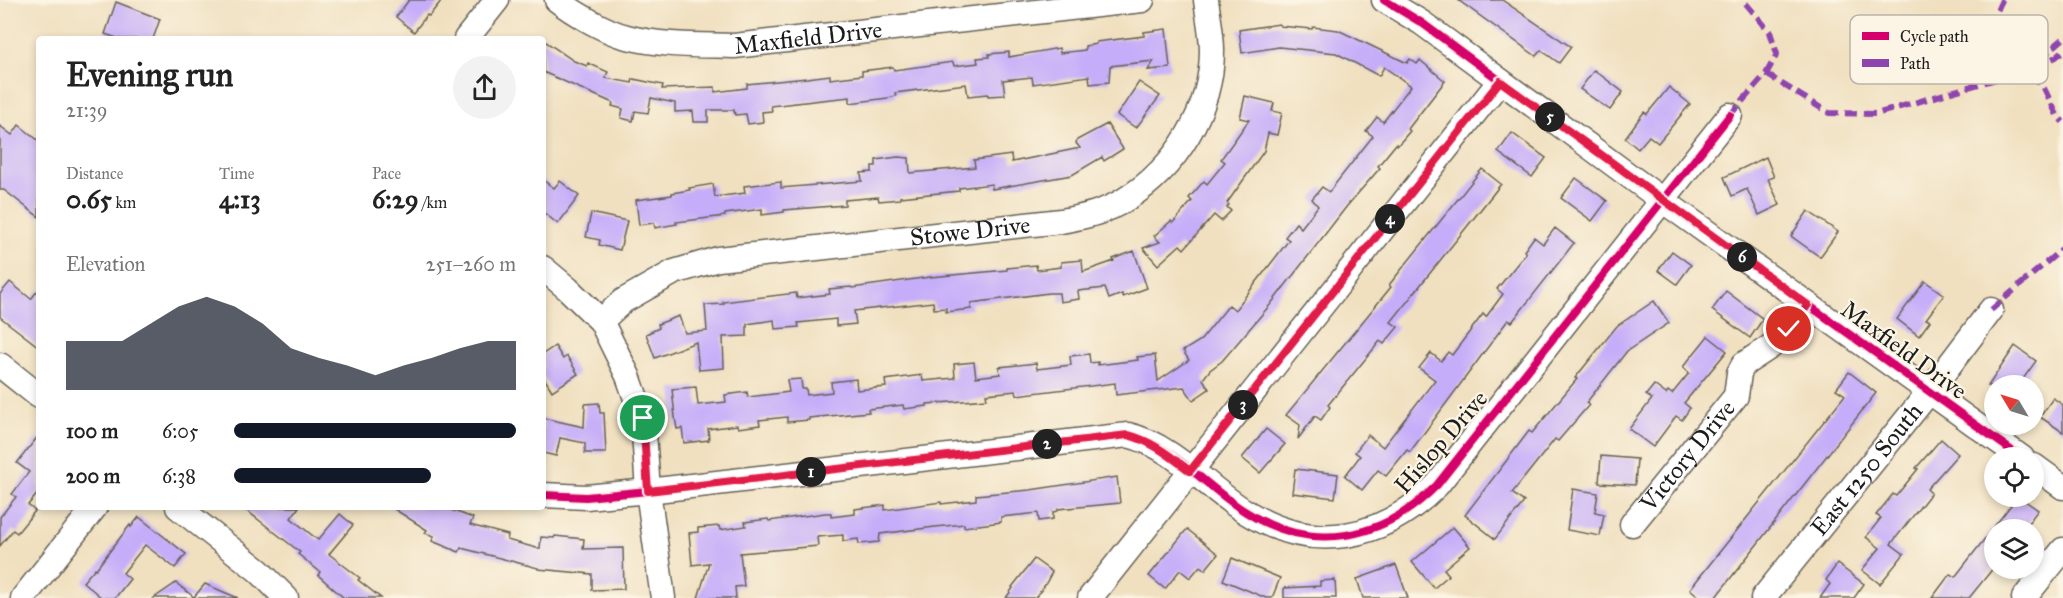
<!DOCTYPE html>
<meta charset="utf-8">
<style>
:root{--surface:#fff;--page:#f2f2f2;--text:#222;--muted:#767676;--accent:#111827}
body{margin:0;font-family:"IM FELL Great Primer",serif;background:var(--page);color:var(--text);height:100vh;display:flex;flex-direction:column;font-size:22px;white-space:nowrap}
*{box-sizing:border-box;margin:0}
p{font-size:20px;color:var(--muted)}
.icon{flex:none;width:33px;height:33px;fill:none;stroke:currentColor;stroke-width:2;stroke-linecap:round;stroke-linejoin:round}
.map{position:relative;flex:1;overflow:hidden}
.panel{position:absolute;left:36px;top:36px;width:510px;height:474px;display:flex;flex-direction:column;background:var(--surface);border-radius:6px;box-shadow:0 3px 9px #0003}
.panel>*{flex:none}
.needle{width:39px;rotate:308deg}
.controls{position:absolute;left:1984px;top:375px;display:grid;gap:12px}
.controls a{display:grid;place-items:center;width:60px;height:60px;border-radius:50%;background:var(--surface);box-shadow:0 3px 9px #0003;font-size:30px}
.pin{position:absolute;display:grid;place-items:center;width:51px;height:51px;color:#fff;margin:-26px;border:3px solid #fff;border-radius:50%;box-shadow:0 2px 6px #0007}
.km{position:absolute;width:30px;height:30px;margin:-15px;border-radius:50%;background:#222;color:#fff;font-size:16px;line-height:30px;text-align:center}
.round{display:grid;place-items:center;flex:none;width:63px;height:63px;border-radius:32px;background:var(--page)}
.headline{display:flex;align-items:center;justify-content:space-between;height:102px;padding:0 30px}
h1{font-size:33px;font-weight:700;line-height:45px}
.stats{display:grid;grid-template-columns:repeat(3,1fr);gap:9px;height:102px;padding:6px 30px}
.stats div{display:grid;align-content:center}
.stats b{font-size:26px;font-weight:700}
.stats small{font-size:16px;font-weight:400}
.stats p{font-size:16px}
.chart{height:168px;padding:12px 30px}
.chart p{display:flex;justify-content:space-between}
.chart svg{width:100%;height:108px;margin-top:6px;fill:var(--accent);opacity:.7}
ul{padding:0 30px;list-style:none;font-size:20px}
li{display:grid;grid-template-columns:96px 72px 1fr;align-items:center;height:45px}
li i{height:15px;border-radius:8px;background:var(--accent)}
.map>svg:first-child{display:block}
.building{fill:#c6adf9}
.lines{fill:none;stroke-linecap:round;stroke-linejoin:round}
.minor-casing{stroke:#666155;stroke-width:27}
.minor{stroke:#fff;stroke-width:24}
.quiet{stroke:#8e44ad;stroke-width:6;stroke-dasharray:12 6;stroke-linecap:butt}
.cycleway-casing{stroke:#fcf5e5;stroke-width:11}
.cycleway{stroke:#d6006c;stroke-width:8}
.route-casing{stroke:#fff;stroke-width:12}
.route{stroke:#e11d48;stroke-width:8}
.labels{text-anchor:middle;stroke-width:4.5;stroke-linejoin:round;paint-order:stroke}
.street-label{font-size:24px;fill:#1c1c1c;stroke:#fcf5e5}
.key{fill:#fcf5e5;stroke:#b9b4a9;stroke-width:1.5}
.key-label{font-size:16px;fill:#1c1c1c}
</style>
<div class="map">
<svg width="2063" height="598" viewBox="0 0 2063 598">
<rect width="100%" height="100%" fill="#fcf5e5"/>
<filter id="ink" filterUnits="userSpaceOnUse"><feTurbulence type="fractalNoise" baseFrequency=".0167" numOctaves="2"/><feDisplacementMap in="SourceGraphic" scale="12" xChannelSelector="R" yChannelSelector="G"/><feConvolveMatrix kernelMatrix="1 2 1 2 8 2 1 2 1" color-interpolation-filters="sRGB"/></filter>
<filter id="wash" filterUnits="userSpaceOnUse"><feTurbulence type="fractalNoise" baseFrequency=".008" numOctaves="4" result="noise"/><feDisplacementMap in="SourceGraphic" scale="24" xChannelSelector="R" yChannelSelector="G"/><feGaussianBlur stdDeviation="1.35" result="paint"/><feColorMatrix in="noise" values="0 0 0 0 0 0 0 0 0 0 0 0 0 0 0 0 0 1.4 0 .05"/><feComposite in="paint" operator="in"/></filter>
<g filter="url(#wash)">
<rect width="100%" height="100%" fill="#f0e0c0"/>
<g id="blocks">
<g class="building">
<path d="M409,0h33l-13,16 -2,-1 -13,17 -18,-15z"/>
<path d="M1458,0h44l69,47 -12,16 -18,-13 -5,6z"/>
<path d="M116,2l44,17 -7,20h-33l-15,-5z"/>
<path d="M1279,24l1,2 32,3 1,-2 25,3 69,33 3,-4 7,5 3,-4 25,21 -37,48 2,2 -12,14 -2,-1 -18,22 2,2 -33,38 -77,99 -48,56 -12,9 -7,9 6,10 -16,11 -9,-13 -68,8 -1,-12 -98,12 -1,-4 -30,3 1,5 -60,5v2l-23,3 -1,-4 -35,4 1,3 -60,6v2l-22,2v-5l-28,3 1,5 -22,3 -1,-3 -29,4 1,11 -25,3 -2,-15 -5,1 -2,-12 -3,-28 24,-2 2,18 28,-3 -1,-7 22,-3 1,5 41,-5 -2,-12 14,-1 1,10h4l1,6 25,-3 -1,-10 25,-3 1,11 29,-3 -1,-7 37,-5 1,6 32,-3 -1,-14 20,-2 2,15 24,-3 -1,-7 37,-4 1,6 34,-4 -1,-9 19,-2 1,9 8,-1v3l40,-5 -1,-3 18,-2 3,26 31,-21 -6,-9 18,-11 28,-35 6,5 54,-70 -4,-3 11,-14 5,5 17,-22 -6,-7 10,-12 7,5 44,-56 -7,-5 11,-14 6,5 28,-36 -27,-19 -5,9 -43,-23 -57,-6 -37,6 -3,-23z"/>
<path d="M1166,29l4,39 -22,2 6,-9 -44,5 -1,16 -19,2 -1,-8 -56,8 -1,-7 -29,3 2,15 -17,1v-2l-20,2 -2,-12 -71,9 1,3 -8,2 -38,5v-6l-28,3 -51,6 1,5 -10,1 1,10 -15,2 -2,-10 -11,1 -1,-5h-26v12h-14l-1,-11 -18,1v-9l-24,-5 -3,15 -13,-2 -2,10 -12,-3 2,-9 -11,-3 1,-3 -70,-31v-32l31,21 13,5 1,-3 20,9 -3,6 27,5 1,-4 30,6 -1,4 53,-2v5l32,-4v-4l60,-6 23,-3v4l32,-4v-4l31,-4 1,3 59,-8 1,4 24,-3 -1,-5 12,-1v-3l20,-2v5l50,-9 1,5 25,-3v-4l11,-2v-2l48,-6v-4z"/>
<path d="M1594,70l29,22 -13,18 -30,-21z"/>
<path d="M1139,82l21,14 -24,32 -19,-13z"/>
<path d="M1669,87l21,17 -32,39 -9,-7 -11,13 -13,-11 19,-26 3,2z"/>
<path d="M1245,96l29,7 -2,8 10,2 -5,22 -9,-2 -4,18 -37,52 2,2 -2,2 4,4 -10,10 -7,-6 -30,34 -4,-4 -22,20 -15,-17 17,-6 -6,-6 17,-15 2,2 19,-22 -3,-3 15,-17 3,3 18,-22 -4,-3 28,-39 -9,-2z"/>
<path d="M1107,124l16,25 -19,12 -2,-4 -30,18 -80,14v-5l-33,4v3l-59,6v2l-21,2 -1,-4 -33,3v5l-61,5v2l-22,3v-6l-37,5v2l-49,6 1,2 -22,4 -1,-5 -15,2 -3,-25 36,-5v-2l18,-3 -1,-2 24,-4 2,13 30,-4 -1,-7 37,-4v6l81,-7 -1,-8 11,-1v-6h4v-6l22,-3 11,1 1,15 65,-6 -1,-7 37,-5 1,7 68,-14 -4,-5 1,-3z"/>
<path d="M19,125l20,16v76l-35,-27h-4v-64l12,9z"/>
<path d="M1512,133l34,25 -14,19 -34,-25z"/>
<path d="M1766,157l8,20 -6,2 12,26 -21,10 -12,-26 -15,7 -8,-19z"/>
<path d="M1482,169l19,15 -110,138 7,5 -14,17 -4,-3 -52,64 2,2 -9,13 -6,-4 -17,23 2,-14 -14,-10 105,-128 -2,-2z"/>
<path d="M1576,178l31,23 -15,20 -31,-23z"/>
<path d="M543,180l11,8 6,-7 19,15 -21,28 -15,-12z"/>
<path d="M1808,211l30,21 -18,25 -29,-21z"/>
<path d="M591,213l36,8 -7,29 -21,-5 1,-5 -14,-3z"/>
<path d="M1555,228l19,15 -62,79 -4,-2 -98,132 -3,-2 -21,26 -8,-6 -16,20 -17,-14 15,-20 -5,-4 13,-17 15,12 52,-67 -16,-12 12,-15 10,8 7,-9 4,3 31,-41 3,3 17,-23 -6,-5 29,-36 -2,-2 10,-14 9,7z"/>
<path d="M1134,251l13,37 -24,9 -1,-3 -13,5 -4,-11 -27,3 1,8 -19,3 -1,-9h-10l-78,10v6l-25,3v-4l-12,1 -1,-7 -79,9 2,13 -20,2v-7l-38,4 1,4 -24,2 -1,-9 -27,4v12l-24,1 1,31 -25,2 -3,-28 -41,16 -9,-24 13,-6 -1,-4 21,-8 6,17 22,-2 -2,-26 19,-1 -1,-2 73,-9 1,5 33,-4 -1,-5 22,-2 1,1 78,-11 77,-7v-2l29,-3 1,5 24,-3v-5l21,-2 1,12 31,-11 -1,-2z"/>
<path d="M1672,251l19,14 -14,19 -19,-14z"/>
<path d="M1925,281l19,14 -18,24 4,2 -11,15 -22,-17z"/>
<path d="M10,282l21,17 8,-10v58l-39,-30v-23z"/>
<path d="M1726,291l37,28 -13,19 -38,-28z"/>
<path d="M1654,301l15,22 -42,28 -41,52 3,2 -31,36 -3,-2 -43,54 12,9 -29,37 -30,-24 64,-84 3,2 45,-54 -2,-1 42,-52z"/>
<path d="M1708,336l19,15 -43,52 6,5 -8,12 -6,-4 -23,31 -24,-18 23,-30 -6,-4 8,-10 12,9 2,-3 4,3 17,-21 -6,-6z"/>
<path d="M555,346l8,13 4,-3 11,18 -26,17 -9,-15v-22z"/>
<path d="M2015,346l21,15 -18,25h-30z"/>
<path d="M1849,372l27,21 -161,205h-14l-11,-9 155,-194 -9,-6z"/>
<path d="M2053,398l10,7v27l-23,-15z"/>
<path d="M599,403l1,10h4l2,40h-21v-10l-25,-5 -4,18 -13,-3v-35l41,9 1,-23z"/>
<path d="M1266,429l19,15 -25,29 -18,-15z"/>
<path d="M39,435v57l-11,13 7,6 -18,22 -4,-3 -13,16v-29l16,-20 -4,-3 17,-22 -12,-9z"/>
<path d="M1941,439l17,15 -31,35 4,4 -40,51 13,10 -24,30 -18,-14 18,-22 -14,-11 15,-19 -5,-3 17,-21 3,2 22,-27 -2,-1z"/>
<path d="M1601,456l36,3 -2,26 -36,-2z"/>
<path d="M1295,469l43,5 -3,24 -43,-5z"/>
<path d="M1117,477l3,26 -62,6v2l-5,1v7l-14,2 -1,-8 -37,4v5l-7,1 -30,4v-3l-29,3 -55,7 -1,8 -20,2 -1,-5 -15,2v-6l-26,2 1,9 -78,7 4,33 -9,1 1,11h-38l11,-35 -17,2 -3,-32 9,-1v-4l21,-2 1,4 26,-4 -1,-4 23,-3 1,2 56,-8h6v4l24,-3v-5l30,-4v5l56,-8v2l35,-4v-5l54,-5z"/>
<path d="M1573,489l25,4 -3,19 9,2 -4,22 -33,-6z"/>
<path d="M2018,496l20,14 -15,20h-28v36l-26,32h-37l18,-24 5,3z"/>
<path d="M242,507h57l-8,11 27,22 22,-26 13,11 -24,29 31,24 -2,2 23,18h-37l-26,-23 2,-3 -22,-18 2,-2z"/>
<path d="M391,507h52l30,11 -3,7 38,10 -1,5 33,9 1,-12 13,1 1,-2 29,3 -1,10 40,-1 1,41 -32,1v-16l-54,-5v-1l-77,-20 -2,4 -27,-11 2,-5 -9,-3 2,-3z"/>
<path d="M139,517l47,37 -11,14 -30,-23 -22,28 7,6 -15,19h-13l-19,-16 12,-14 1,1 34,-44 1,2z"/>
<path d="M1453,527l17,20 -26,22 5,6 -15,13 -22,-26z"/>
<path d="M1187,529l31,25 -13,16 -5,-4 -10,12 -10,-8 -15,19 -16,-13z"/>
<path d="M1232,558l48,20 -8,20h-6l-43,-18z"/>
<path d="M1034,559l18,13 -7,13 -10,13h-29l7,-10 -1,-1z"/>
<path d="M1837,564l27,20 -10,14h-34l10,-14 -4,-4z"/>
<path d="M1396,565l12,33h-45l-6,-19z"/>
<path d="M1335,580l1,18h-52v-10l36,-2v-5z"/>
<path d="M176,583l18,14 11,-13 33,14h-84z"/>
</g>
</g>
</g>
<g filter="url(#ink)">
<use href="#blocks" fill-opacity="0" stroke="#666155" stroke-width="1.5"/>
<g class="lines">
<g class="minor-casing">
<g id="minor">
<path id="s1" d="M557,0c15,12 51,33 70,37 35,9 71,8 107,9l408,-46"/>
<path d="M1384,0l38,23 240,177 360,258"/>
<path d="M466,39l31,-39"/>
<path d="M543,268l25,21 33,32 27,55 15,42 5,73 15,107"/>
<path id="s2" d="M601,321l22,-20 51,-29 44,-13 343,-38c23,-4 45,-9 65,-22 50,-31 86,-89 86,-149 0,-16 -4,-34 -6,-50"/>
<path d="M0,365l39,31"/>
<path d="M2034,466l29,21"/>
<path d="M543,495l43,2 62,-6 480,-56c46,11 79,53 118,77 67,42 137,28 191,-27l293,-370"/>
<path d="M178,507l81,64 27,27"/>
<path id="s3" d="M1632,524l104,-128 3,-23 5,-9 26,-17 19,-18 19,-24"/>
<path d="M23,598l72,-91"/>
<path d="M1090,598l410,-517"/>
<path id="s4" d="M1763,598l166,-206 62,-82"/>
<path d="M2024,598l39,-48"/>
</g>
</g>
<use href="#minor" class="minor"/>
<g class="quiet">
<path d="M2063,39l-36,31 16,16 14,29 6,7"/>
<path d="M1766,74l63,39 47,1 151,-44 29,-13 7,-6"/>
<path d="M1987,81c0,-29 2,-55 15,-81"/>
<path d="M1730,115l36,-41 11,-20 -7,-22 -27,-32"/>
<path d="M1991,310l72,-62"/>
</g>
<g class="cycleway-casing">
<g id="cycleway">
<path d="M1384,0l38,23 240,177 360,258"/>
<path d="M543,495l43,2 62,-6 480,-56c46,11 79,53 118,77 67,42 137,28 191,-27l293,-370"/>
</g>
</g>
<use href="#cycleway" class="cycleway"/>
</g>
</g>
<g class="lines" filter="url(#ink)">
<g class="route-casing">
<path id="route" d="M643,418l5,73 480,-56c24,6 42,21 62,36l310,-390 308,224 -19,24"/>
</g>
<use href="#route" class="route"/>
</g>
<g class="labels">
<g class="street-label">
<text dy="8" stroke="none"><textPath href="#s1" startOffset="262">Maxfield Drive</textPath></text>
<text dy="8" stroke="none"><textPath href="#s2" startOffset="388">Stowe Drive</textPath></text>
<text transform="translate(1904 350) rotate(36)" y="8">Maxfield Drive</text>
<text transform="translate(1441 442) rotate(-49)" y="8">Hislop Drive</text>
<text dy="8" stroke="none"><textPath href="#s3" startOffset="88">Victory Drive</textPath></text>
<text dy="8" stroke="none"><textPath href="#s4" startOffset="165">East 1250 South</textPath></text>
</g>
</g>
<rect x="1850" y="15" width="198" height="69" rx="9" class="key"/>
<rect x="1862" y="32" width="27" height="8" fill="#d6006c"/>
<rect x="1862" y="59" width="27" height="8" fill="#8e44ad"/>
<g class="key-label">
<text x="1900" y="42">Cycle path</text>
<text x="1900" y="69">Path</text>
</g>
</svg>
<div class="controls">
<a><svg class="needle" viewBox="-14 -14 28 28"><path d="M0-13l5 13h-10z" fill="#e53935"/><path d="M0 13l5-13h-10z" fill="#767676"/></svg></a>
<a><svg class="icon" aria-label="locate" viewBox="0 0 24 24"><circle cx="12" cy="12" r="6"/><path d="M12 2v4M12 18v4M2 12h4M18 12h4"/></svg></a>
<a><svg class="icon" aria-label="layers" viewBox="0 0 24 24"><path d="M12 4l9 5-9 5-9-5zM3 14l9 5 9-5"/></svg></a>
</div>
<div class="pin" style="left:643px;top:418px;background:#1e9e55"><svg class="icon" aria-label="arrive" viewBox="0 0 24 24"><path d="M6 21V4h12l-3 4 3 4H6"/></svg></div>
<div class="pin" style="left:1789px;top:329px;background:#d93025"><svg class="icon" aria-label="check" viewBox="0 0 24 24"><path d="M5 12l5 5 9-10"/></svg></div>
<b class="km" style="left:811px;top:472px">1</b>
<b class="km" style="left:1047px;top:444px">2</b>
<b class="km" style="left:1243px;top:405px">3</b>
<b class="km" style="left:1390px;top:219px">4</b>
<b class="km" style="left:1550px;top:117px">5</b>
<b class="km" style="left:1742px;top:257px">6</b>
<section class="panel">
<div class="headline"><div><h1>Evening run</h1><p>21:39</p></div><a class="round"><svg class="icon" aria-label="share" viewBox="0 0 24 24"><path d="M12 15V3M7 8l5-5 5 5M5 13v7h14v-7"/></svg></a></div>
<div class="stats">
<div><p>Distance</p><b>0.65<small> km</small></b></div>
<div><p>Time</p><b>4:13</b></div>
<div><p>Pace</p><b>6:29<small> /km</small></b></div>
</div>
<div class="chart"><p><span>Elevation</span>251–260 m</p>
<svg viewBox="0 0 160 44" preserveAspectRatio="none"><path d="M0 44V24L10 24L20 24L30 17L40 10L50 6L60 10L70 17L80 27L90 31L100 34L110 38L120 34L130 31L140 27L150 24L160 24V44z"/></svg>
</div>
<ul>
<li><b>100 m</b>6:05<i style="width:100%"></i></li>
<li><b>200 m</b>6:38<i style="width:70%"></i></li>
</ul>
</section>
</div>
